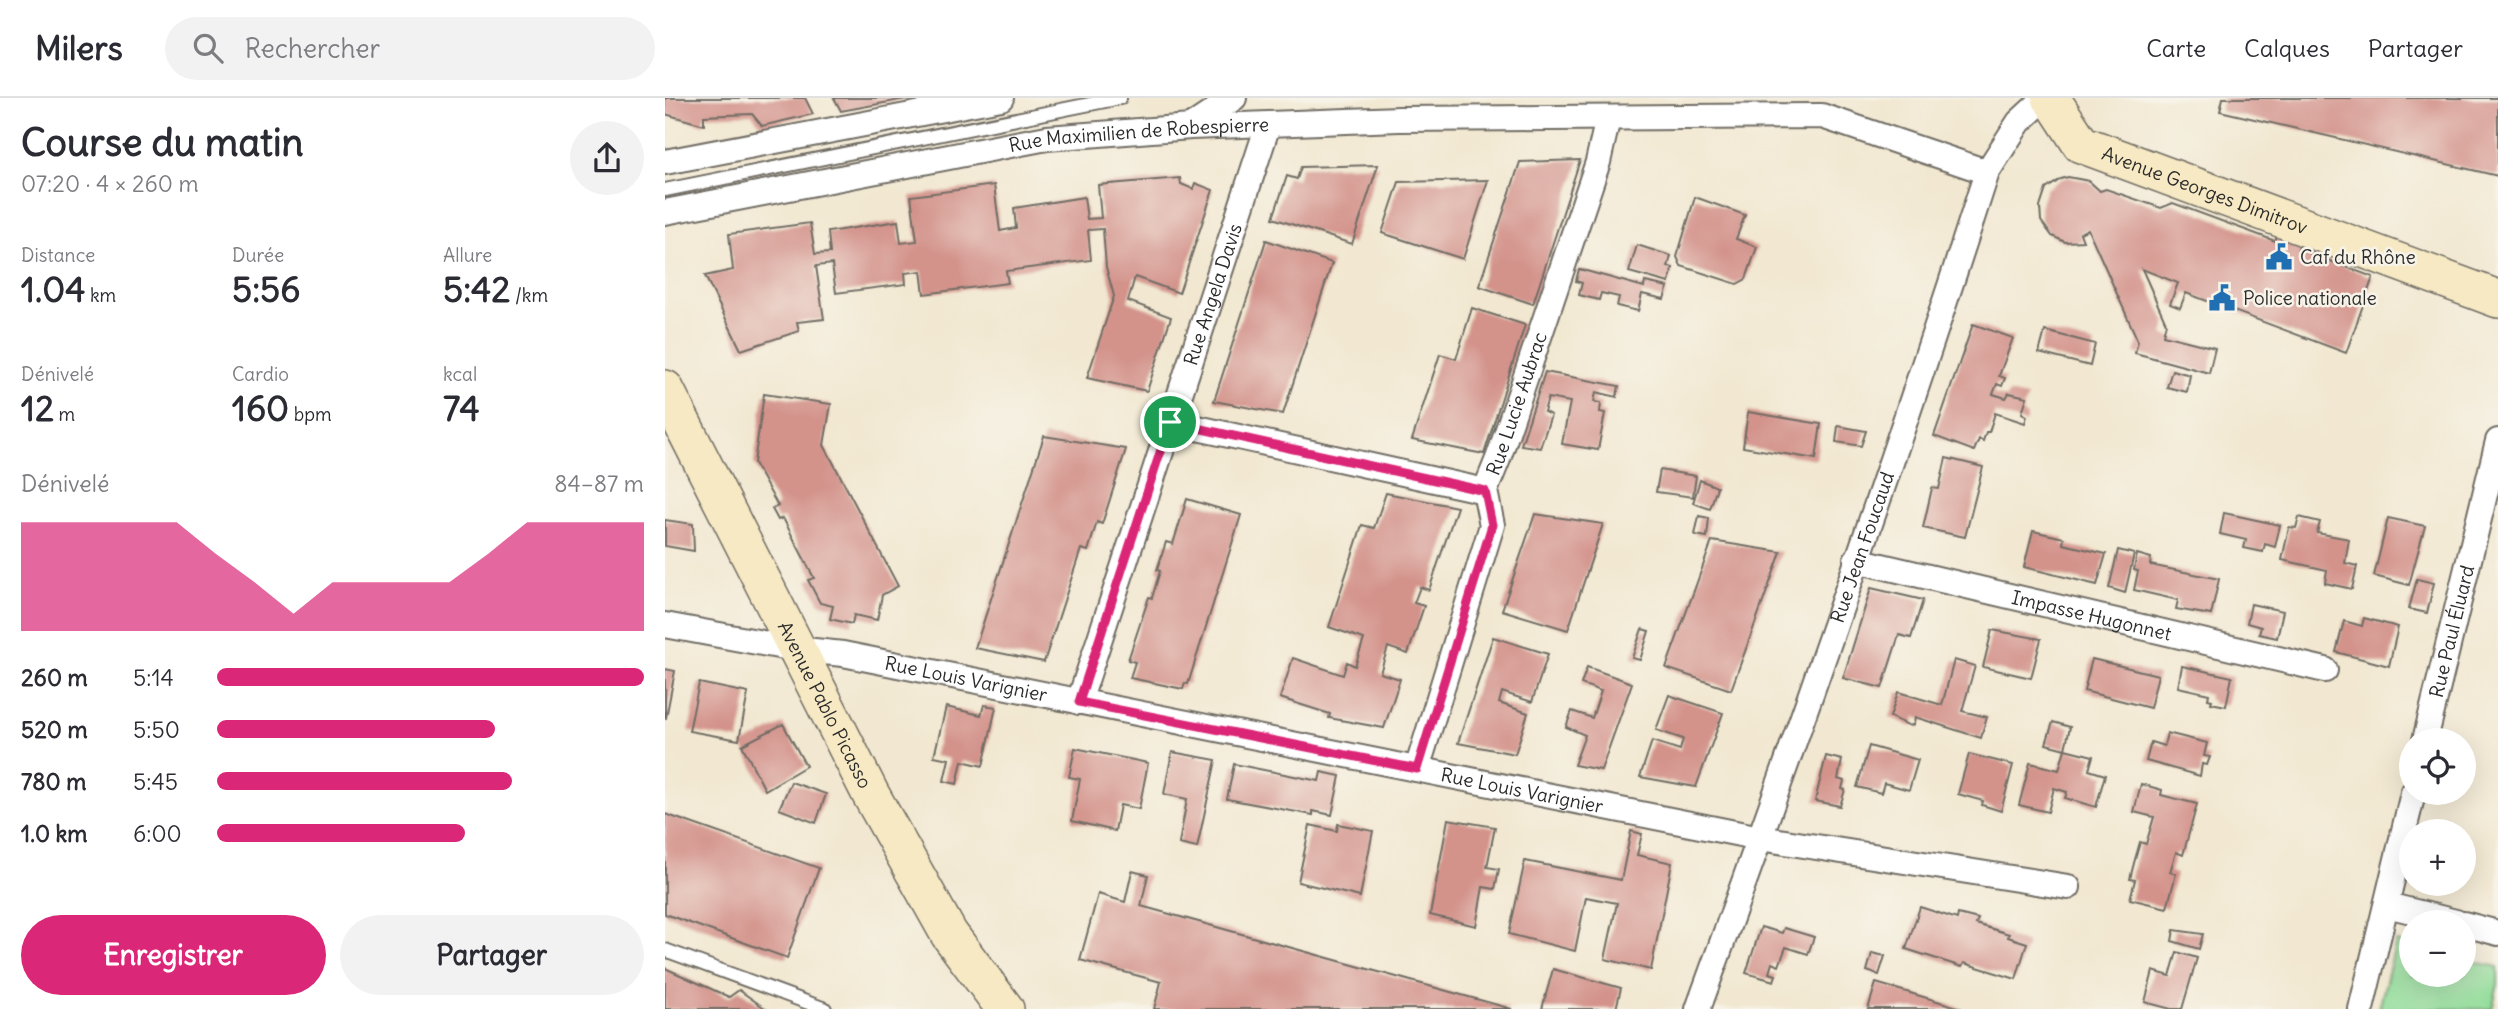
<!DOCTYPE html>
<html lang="fr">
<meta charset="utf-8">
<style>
:root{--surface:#fff;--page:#f2f2f3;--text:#2b2b33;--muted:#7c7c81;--line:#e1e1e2;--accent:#db2777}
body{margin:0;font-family:Delius,sans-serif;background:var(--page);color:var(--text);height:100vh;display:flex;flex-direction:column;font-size:26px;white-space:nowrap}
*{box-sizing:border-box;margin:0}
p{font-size:23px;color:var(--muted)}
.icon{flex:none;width:38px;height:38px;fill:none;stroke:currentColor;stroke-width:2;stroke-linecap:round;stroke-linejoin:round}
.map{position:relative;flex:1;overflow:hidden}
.drawer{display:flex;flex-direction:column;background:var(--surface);width:665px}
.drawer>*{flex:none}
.controls{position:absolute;left:1734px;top:630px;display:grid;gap:14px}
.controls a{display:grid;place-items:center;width:77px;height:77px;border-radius:50%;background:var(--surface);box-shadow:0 7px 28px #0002;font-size:35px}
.pin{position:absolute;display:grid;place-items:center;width:60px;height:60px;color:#fff;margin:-30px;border:4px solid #fff;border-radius:50%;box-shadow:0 2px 7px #0007}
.round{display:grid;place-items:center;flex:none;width:74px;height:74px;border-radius:37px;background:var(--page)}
.headline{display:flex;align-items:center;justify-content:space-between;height:119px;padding:0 21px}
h1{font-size:38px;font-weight:800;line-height:52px}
.stats{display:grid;grid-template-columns:repeat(3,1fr);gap:10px;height:119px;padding:7px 21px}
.stats div{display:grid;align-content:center}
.stats b{font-size:35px;font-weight:800}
.stats small{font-size:19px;font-weight:400}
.stats p{font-size:19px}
.chart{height:196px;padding:14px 21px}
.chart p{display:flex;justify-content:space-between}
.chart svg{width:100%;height:126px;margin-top:7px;fill:var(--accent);opacity:.7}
.action{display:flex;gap:14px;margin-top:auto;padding:14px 21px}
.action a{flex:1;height:80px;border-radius:42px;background:var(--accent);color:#fff;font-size:28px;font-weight:800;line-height:80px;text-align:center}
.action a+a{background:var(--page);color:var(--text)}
ul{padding:0 21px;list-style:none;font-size:23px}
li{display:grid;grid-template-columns:112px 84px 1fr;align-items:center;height:52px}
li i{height:18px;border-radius:9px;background:var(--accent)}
header{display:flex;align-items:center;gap:42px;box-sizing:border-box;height:98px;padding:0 35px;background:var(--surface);border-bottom:2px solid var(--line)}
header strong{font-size:33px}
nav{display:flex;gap:38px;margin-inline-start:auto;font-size:24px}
.search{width:490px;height:63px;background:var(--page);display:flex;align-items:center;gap:18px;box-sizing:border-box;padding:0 24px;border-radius:38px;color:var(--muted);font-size:26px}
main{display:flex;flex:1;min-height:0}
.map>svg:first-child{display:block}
.green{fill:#91dd9a;stroke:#5e8462;stroke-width:2}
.building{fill:#d3938b}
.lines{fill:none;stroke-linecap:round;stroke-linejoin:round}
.lane-casing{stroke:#716d65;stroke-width:16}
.street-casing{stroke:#716d65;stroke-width:28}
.secondary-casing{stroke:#716d65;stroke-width:40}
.lane{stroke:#fff;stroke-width:12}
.street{stroke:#fff;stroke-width:24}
.secondary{stroke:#f6e9c3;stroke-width:37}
.route-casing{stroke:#fff;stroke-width:14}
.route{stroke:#db2777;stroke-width:9}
.labels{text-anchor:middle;stroke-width:5;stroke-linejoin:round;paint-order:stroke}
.street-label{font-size:19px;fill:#2b2b2b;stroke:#f7f3e8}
.poi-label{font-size:19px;fill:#2b2b2b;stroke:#f7f3e8;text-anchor:start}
</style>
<header>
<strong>Milers</strong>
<div class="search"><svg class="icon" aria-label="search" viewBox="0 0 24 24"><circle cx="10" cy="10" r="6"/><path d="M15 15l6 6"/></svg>Rechercher</div>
<nav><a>Carte</a><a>Calques</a><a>Partager</a></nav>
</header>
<main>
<section class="drawer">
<div class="headline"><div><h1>Course du matin</h1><p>07:20 · 4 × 260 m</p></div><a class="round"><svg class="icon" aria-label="share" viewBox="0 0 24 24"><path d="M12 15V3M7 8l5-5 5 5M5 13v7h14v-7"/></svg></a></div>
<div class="stats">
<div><p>Distance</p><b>1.04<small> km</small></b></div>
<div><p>Durée</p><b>5:56</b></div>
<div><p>Allure</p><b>5:42<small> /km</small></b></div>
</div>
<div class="stats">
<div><p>Dénivelé</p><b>12<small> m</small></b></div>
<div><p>Cardio</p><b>160<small> bpm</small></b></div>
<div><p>kcal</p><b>74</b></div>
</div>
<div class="chart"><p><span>Dénivelé</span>84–87 m</p>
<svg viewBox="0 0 160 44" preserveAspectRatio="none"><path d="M0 44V6L10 6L20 6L30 6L40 6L50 17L60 27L70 38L80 27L90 27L100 27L110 27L120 17L130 6L140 6L150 6L160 6V44z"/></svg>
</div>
<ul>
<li><b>260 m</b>5:14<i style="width:100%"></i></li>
<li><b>520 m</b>5:50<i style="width:65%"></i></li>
<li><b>780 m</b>5:45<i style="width:69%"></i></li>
<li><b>1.0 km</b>6:00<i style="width:58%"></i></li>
</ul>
<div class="action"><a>Enregistrer</a><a>Partager</a></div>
</section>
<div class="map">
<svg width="1833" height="911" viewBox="0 0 1833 911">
<rect width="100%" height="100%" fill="#f7f3e8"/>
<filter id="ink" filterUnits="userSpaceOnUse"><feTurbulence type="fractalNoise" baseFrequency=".0143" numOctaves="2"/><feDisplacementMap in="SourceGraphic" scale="14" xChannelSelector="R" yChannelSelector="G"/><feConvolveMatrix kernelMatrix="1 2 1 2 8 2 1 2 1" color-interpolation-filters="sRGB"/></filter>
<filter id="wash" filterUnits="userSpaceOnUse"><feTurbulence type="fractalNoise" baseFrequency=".00686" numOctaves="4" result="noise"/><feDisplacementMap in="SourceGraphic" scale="28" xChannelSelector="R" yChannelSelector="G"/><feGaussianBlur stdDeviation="1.57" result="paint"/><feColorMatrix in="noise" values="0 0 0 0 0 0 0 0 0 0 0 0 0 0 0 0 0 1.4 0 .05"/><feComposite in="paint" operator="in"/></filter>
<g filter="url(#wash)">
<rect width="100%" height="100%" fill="#f2e8d1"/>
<path class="green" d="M1731,844l15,4v29h53v-16l34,8v17l-6,25h-113z"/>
<g id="blocks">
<g class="building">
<path d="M0,0h140l8,16 -51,12 -10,-12 -48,2v9l-39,-11z"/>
<path d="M169,0h72v1l-65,12z"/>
<path d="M1558,0h275v78l-278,-65z"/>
<path d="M915,62l-47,144 -54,-18 41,-124z"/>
<path d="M713,67l-26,79 -79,-26 14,-42 10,3 4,-12z"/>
<path d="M1403,79l21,4 11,10 6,-2 55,19 12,-5 102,38 4,-11 22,9 -3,10 75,28 -27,76 -160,-60 -6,15 -10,-4 8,-21 -36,-14 24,54 -3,12 52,13 -6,25 -74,-20 3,-12 -50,-112 -8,4 3,8 -18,1 -13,-6 -11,-15 -1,-14 6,-18 15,-10z"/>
<path d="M515,80l1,6 12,5 2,-6 18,7 -34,103 -44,-16 -7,24 43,16 -24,74 -60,-13 27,-82 -8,-29 -3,-38 -15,1 3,30 -85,11 2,12 -84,11 -3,-23 -16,2 1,11 -70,9 -4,-29 -16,2 8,53 -27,3 2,9 -58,19 -36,-74 28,-6 -4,-36 81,-11 5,31 15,-1 -2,-21 70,-11 3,22 16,-2 -6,-45 83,-11 6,46 16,-3 -2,-20 70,-11 3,22 14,-1 -3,-33z"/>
<path d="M823,82l-25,79 -81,-26 17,-51z"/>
<path d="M1030,99l50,18 -9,24 21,8 -11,32 -9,5 -56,-18 -4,-9z"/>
<path d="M601,142l66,23 -49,151 -69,-13z"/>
<path d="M972,147l34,11 -3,11 5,1 -4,15 -40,-11z"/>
<path d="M914,171l65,18 1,-5 23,5 -4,12 -22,-5 -4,17 -21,-5 2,-9 -18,-4 -2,7 -20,-5 3,-12 -6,-2z"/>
<path d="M807,210l53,17 -41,129 -72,-14 28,-86 16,5z"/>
<path d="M1308,226l40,14 -14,38 6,2 -3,8 -5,-2 -4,10 13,4 3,-5 18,4 -5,16 5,3 -2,7 -30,-10 -6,19h-3l-3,9 -4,-2 -5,12 -40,-15z"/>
<path d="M1380,233l50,13 -5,22 -51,-13z"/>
<path d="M1507,272l18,5 -3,17 -20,-5z"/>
<path d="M880,274l74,14 -2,11 -21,-5 -2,10 7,1 -1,9 5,1 -7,37 -36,-6 8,-42 -22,-4 -4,14 7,3 -11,33 -19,-3z"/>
<path d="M99,296l67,10 -7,41 74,141 -16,9 -5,25 -23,-5 -2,9 -22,-5 3,-13 -13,-3 -12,-23 6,-2 -31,-60 -5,2 -6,-11 6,-3 -24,-43z"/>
<path d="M1083,314l73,12 -5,35 -73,-12z"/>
<path d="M1173,328l28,5 -5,15 -25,-4z"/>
<path d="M379,338l82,13 -24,75 -5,-2 -9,29 -7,-2 -37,113 -69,-14z"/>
<path d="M1281,360l37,9 -18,70 -42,-9 9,-40 7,1z"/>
<path d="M995,372l36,6 -3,21 -37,-5z"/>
<path d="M1035,382l17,7 -7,22 -17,-6z"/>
<path d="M721,395l71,14 -28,83 -9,-3 -6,16 10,3 -16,48 -20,-7 -8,26 20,6 -16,49 -55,-10 1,-4 -50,-16 13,-40 50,17 4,-13 8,4 9,-27 -35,-12 33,-102 12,3z"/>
<path d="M522,401l54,16 -53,169 -3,-1 -2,6 -53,-11 5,-16 -7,-2 21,-63 3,1 8,-27 -3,-1 9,-28 7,2z"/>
<path d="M1559,415l56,12 -5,22 -10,-3 -2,8 -19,-4 2,-8 -26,-6z"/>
<path d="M870,416l68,10 -35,106 -66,-20z"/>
<path d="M1034,418l10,2 -2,19 -12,-2z"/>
<path d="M1634,419l21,5 -3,11 32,6 -4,24 12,3 -5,23 -27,-6 2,-13 -45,-10 7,-33 7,1z"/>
<path d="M1723,420l37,8 -16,59 -35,-9z"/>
<path d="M0,422l28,4 1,27 -29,-5z"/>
<path d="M1368,433l31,7 -1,6 43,10 -9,31 -73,-18z"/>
<path d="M1047,443l69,11 -50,138 -65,-22z"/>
<path d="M1453,452l16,4 -9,39 -16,-5z"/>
<path d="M1472,456l14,4 -1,7 69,14 -8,36 -35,-6 2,-9 -44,-10 4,-19 -4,-1z"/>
<path d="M1752,481l17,4 -7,30 -18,-4z"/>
<path d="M1206,490l52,12 -12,38 -12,-3 -17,53 -39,-10z"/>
<path d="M1586,506l32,7 -6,27 -18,-4 2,-7 -14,-4z"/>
<path d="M1699,520l34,9 -9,39 -53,-14 8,-31 18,5z"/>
<path d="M977,531l7,2 -9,29 -8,-2z"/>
<path d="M1327,532l49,9 -10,39 -48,-11z"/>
<path d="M828,539l55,17 -16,48 -30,-10 -3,11 29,10 -13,41 -57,-11z"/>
<path d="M1427,561l66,16 -8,33 -66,-17z"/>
<path d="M1289,562l21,6 -13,45 25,6 -6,21 -66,-21 -1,7 -4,2 -20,-9 8,-25 44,13z"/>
<path d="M1517,568l50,11 -6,29 -15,-3 1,-3 -4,-1 1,-5 -31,-7z"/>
<path d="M922,569l45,16 -31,87 -27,-5 11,-30 -19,-8 6,-16 20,7 9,-27 -20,-7z"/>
<path d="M0,571l10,2 -9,47h-1z"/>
<path d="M34,585l49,10 -9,47 -50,-9z"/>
<path d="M1004,597l54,18 -27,74 -56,-10 12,-36 28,9 3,-11 -27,-9z"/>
<path d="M319,607l12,2 -13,59 -21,-5 -5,23 -13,-3 5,-22 -15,-3 12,-49 35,8z"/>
<path d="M1388,624l17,5 -5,22 -19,-5z"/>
<path d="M118,626l23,42 -41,24 -23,-45z"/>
<path d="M1502,635l40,10 -3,13 6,1 -3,8 -5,-1 -2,12 -54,-15 5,-19 13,4z"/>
<path d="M1204,648l49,14 -9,30 -25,-7 -3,10 -24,-6z"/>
<path d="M410,650l73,15 -9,46 -19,-4 -5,26 -43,-10 8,-42 -11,-2z"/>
<path d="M1400,651l28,7 -4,14 16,5 -9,32 -31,-9 2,-6 -13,-4 -6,24 -29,-7 11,-42 29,7z"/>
<path d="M507,654l44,8 -19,88 -18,-4 8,-45 -23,-5z"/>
<path d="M1304,656l44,11 -12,46 -19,-6 1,-4 -25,-7z"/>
<path d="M1161,658l16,4 -4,19 6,2 -2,8 3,1 -5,16 -25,-5z"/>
<path d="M569,666l85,17 2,-9 19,4 -8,39 -19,-4v4l-86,-16z"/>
<path d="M126,684l35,12 -10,29 -37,-14z"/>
<path d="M1476,686l21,6 -1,5 36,9 -14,51 -7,-3 -6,20 6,2 -9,34 -37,-9 5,-19 -5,-1 4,-16 6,-21 6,2 8,-27 -20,-5z"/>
<path d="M0,716l154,54 -32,90 -122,-44z"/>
<path d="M783,721l47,8 -8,40 12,2 -4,20 -12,-2 -7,39 -46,-11z"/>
<path d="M673,726l35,7 -13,66 -62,-15 12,-57 27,6z"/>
<path d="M966,733l11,3 -5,21 35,8 -21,107 -46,-11 12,-56 -31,-6 -11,54 -66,-17 16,-73 96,19z"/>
<path d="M467,773l16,4 -7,31 371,103h-358l7,-27 -81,-22 18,-66 27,8z"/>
<path d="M1255,809l37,12 1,-5 20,5 -2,5 33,10 -1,3 19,6 -11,36 -52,-16 -2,4 -56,-18z"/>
<path d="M1096,829l21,6 2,-5 30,9 -6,17 -22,-7 -7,19 -7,-3 -3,10 7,2 -2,6 -28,-8z"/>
<path d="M1509,832l29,4 -4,15 -27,-8z"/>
<path d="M1512,854l20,6 -15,51h-11l-26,-7 8,-31 17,5z"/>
<path d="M1207,855l13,3 -6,19 -12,-4z"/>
<path d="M0,870l64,29 10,-7 27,19h-101z"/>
<path d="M888,871l68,19 -5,21h-74z"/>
<path d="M1211,885l85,25v1h-93z"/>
</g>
</g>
</g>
<g filter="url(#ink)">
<use href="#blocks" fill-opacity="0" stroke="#716d65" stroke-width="2"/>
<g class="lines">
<g class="lane-casing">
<g id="lane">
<path d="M0,92l455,-92"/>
<path d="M0,852l160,59"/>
</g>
</g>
<g class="street-casing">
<g id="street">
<path d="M527,28l42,-28"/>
<path d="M0,64l336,-64"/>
<path id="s1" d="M0,114l382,-74 144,-11 208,-8 423,-3 165,56"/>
<path d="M505,324l315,69"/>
<path id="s2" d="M1191,462l469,110"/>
<path id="s3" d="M0,527l130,24 48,5 917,184 308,49"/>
<path id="s4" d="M414,604l189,-577"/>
<path id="s5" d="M1760,642l73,-299"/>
<path id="s6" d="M752,671l75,-244 -7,-34 13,-32 100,-297 10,-44"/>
<path d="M1722,807l69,17"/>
<path d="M1799,826l34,9"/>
<path id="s7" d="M1033,911c101,-277 199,-556 289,-837l32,-50 26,-24"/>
<path d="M1696,911l52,-216"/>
</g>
</g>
<g class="secondary-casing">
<g id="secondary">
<path id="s8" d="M1386,0l30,46 417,155"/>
<path id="s9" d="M0,291l206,406 78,139 56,75"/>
</g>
</g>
<use href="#lane" class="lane"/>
<use href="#street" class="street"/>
<use href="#secondary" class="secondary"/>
</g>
</g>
<g class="lines" filter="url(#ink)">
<g class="route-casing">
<path id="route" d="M505,324l315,69 7,34 -75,244 -338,-67z"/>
</g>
<use href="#route" class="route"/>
</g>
<defs>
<g id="civic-bare" transform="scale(2.1)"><path d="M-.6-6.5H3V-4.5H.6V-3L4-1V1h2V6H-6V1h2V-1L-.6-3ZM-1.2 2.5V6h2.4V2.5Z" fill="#1f6fb2" stroke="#f7f3e8" stroke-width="2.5" paint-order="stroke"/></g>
</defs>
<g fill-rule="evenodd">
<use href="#civic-bare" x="1614" y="159"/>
<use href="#civic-bare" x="1557" y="200"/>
</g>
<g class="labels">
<g class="street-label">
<text dy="7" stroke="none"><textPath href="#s1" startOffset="481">Rue Maximilien de Robespierre</textPath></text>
<text dy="7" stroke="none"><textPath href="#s8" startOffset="187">Avenue Georges Dimitrov</textPath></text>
<text dy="7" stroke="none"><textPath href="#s4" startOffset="429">Rue Angela Davis</textPath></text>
<text dy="7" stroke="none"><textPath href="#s6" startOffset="383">Rue Lucie Aubrac</textPath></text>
<text dy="7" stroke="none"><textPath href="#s7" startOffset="490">Rue Jean Foucaud</textPath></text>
<text dy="7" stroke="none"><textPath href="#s2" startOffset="242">Impasse Hugonnet</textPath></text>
<text dy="7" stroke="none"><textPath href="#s5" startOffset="112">Rue Paul Éluard</textPath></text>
<text dy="7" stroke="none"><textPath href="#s3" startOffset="306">Rue Louis Varignier</textPath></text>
<text dy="7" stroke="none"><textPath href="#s9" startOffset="354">Avenue Pablo Picasso</textPath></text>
<text dy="7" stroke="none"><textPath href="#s3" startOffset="873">Rue Louis Varignier</textPath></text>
</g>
<g class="poi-label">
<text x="1635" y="166">Caf du Rhône</text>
<text x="1578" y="207">Police nationale</text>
</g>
</g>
</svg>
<div class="controls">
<a><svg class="icon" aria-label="locate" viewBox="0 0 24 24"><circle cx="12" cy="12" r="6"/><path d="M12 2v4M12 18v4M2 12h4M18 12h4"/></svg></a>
<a>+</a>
<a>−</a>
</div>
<div class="pin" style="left:505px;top:324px;background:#1e9e55"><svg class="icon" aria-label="arrive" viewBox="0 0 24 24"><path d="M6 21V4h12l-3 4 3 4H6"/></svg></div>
</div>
</main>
